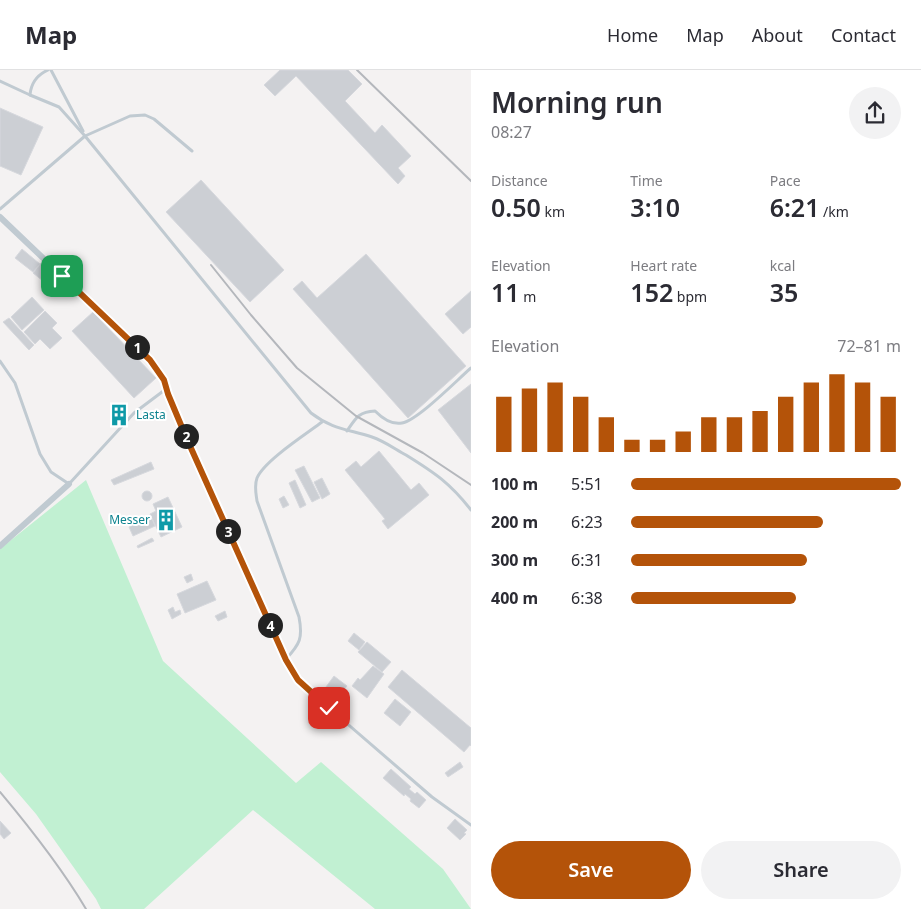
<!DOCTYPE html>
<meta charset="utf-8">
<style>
:root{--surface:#fff;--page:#f2f2f3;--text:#2b2b33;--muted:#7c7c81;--line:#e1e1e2;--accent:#b45309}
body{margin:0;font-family:"Noto Sans",sans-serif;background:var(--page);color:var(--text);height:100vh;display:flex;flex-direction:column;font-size:19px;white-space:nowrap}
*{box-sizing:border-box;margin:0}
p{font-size:16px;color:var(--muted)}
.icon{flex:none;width:28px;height:28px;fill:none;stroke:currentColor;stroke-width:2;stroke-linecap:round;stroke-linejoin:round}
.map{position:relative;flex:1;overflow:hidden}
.drawer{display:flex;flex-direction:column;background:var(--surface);width:450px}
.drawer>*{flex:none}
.pin{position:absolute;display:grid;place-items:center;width:42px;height:42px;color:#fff;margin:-21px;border-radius:10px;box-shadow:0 2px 8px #0006}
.km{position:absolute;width:25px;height:25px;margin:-12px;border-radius:50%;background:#222;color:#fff;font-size:14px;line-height:25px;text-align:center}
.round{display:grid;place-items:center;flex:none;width:52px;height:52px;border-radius:26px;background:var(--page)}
.summary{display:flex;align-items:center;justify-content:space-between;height:85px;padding:0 20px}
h1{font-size:28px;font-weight:600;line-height:38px}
.stats{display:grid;grid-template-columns:repeat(3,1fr);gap:8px;height:85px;padding:5px 20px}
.stats div{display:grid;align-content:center}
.stats b{font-size:25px;font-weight:600}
.stats small{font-size:14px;font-weight:400}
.stats p{font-size:14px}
.chart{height:140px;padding:10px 20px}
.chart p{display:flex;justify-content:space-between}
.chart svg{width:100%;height:90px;margin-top:5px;stroke:var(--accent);stroke-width:6}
.cta{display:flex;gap:10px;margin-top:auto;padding:10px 20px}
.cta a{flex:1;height:58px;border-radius:30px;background:var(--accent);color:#fff;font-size:20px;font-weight:600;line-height:58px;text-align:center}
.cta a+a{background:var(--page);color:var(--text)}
ul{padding:0 20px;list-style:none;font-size:16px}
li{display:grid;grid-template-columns:80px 60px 1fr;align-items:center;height:38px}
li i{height:12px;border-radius:6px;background:var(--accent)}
header{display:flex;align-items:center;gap:30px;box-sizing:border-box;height:70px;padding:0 25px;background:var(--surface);border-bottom:1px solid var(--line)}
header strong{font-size:24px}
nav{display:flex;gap:28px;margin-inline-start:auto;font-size:18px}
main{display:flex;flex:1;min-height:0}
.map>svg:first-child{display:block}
.green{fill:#c1f0d2}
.building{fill:#cccfd4;stroke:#d6d8dd}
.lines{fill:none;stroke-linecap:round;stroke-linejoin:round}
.service{stroke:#c0cad1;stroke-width:3}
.minor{stroke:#c0cad1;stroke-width:6}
.rail{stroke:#b4b7bc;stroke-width:2}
.route-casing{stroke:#fff;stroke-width:10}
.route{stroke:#b45309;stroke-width:6}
.labels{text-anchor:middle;stroke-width:4;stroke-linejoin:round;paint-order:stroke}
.culture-label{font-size:12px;fill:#0d838f;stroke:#fff;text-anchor:start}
</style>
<header>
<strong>Map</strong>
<nav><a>Home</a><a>Map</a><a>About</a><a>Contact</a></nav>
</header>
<main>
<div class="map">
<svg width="471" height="839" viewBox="0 0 471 839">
<rect width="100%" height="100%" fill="#f4f2f2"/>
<path class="green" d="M86,410l77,181 133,122 25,-21 122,107 28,40h-96l-122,-99 -109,99h-43l-5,-10 -60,-85 -36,-42v-223z"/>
<g class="building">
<path d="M280,0h68l14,14 -17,17 30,32 7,-8 29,31 -13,12 7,8 -7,8 -102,-108 -21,20 -11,-11z"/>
<path d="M0,38l43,19 -22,48 -21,-9z"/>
<path d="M201,110l83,90 -34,32 -84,-90z"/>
<path d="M22,179l18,15 -7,8 -18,-14z"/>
<path d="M366,184l100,112 -58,52 -115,-129 9,-8 15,17z"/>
<path d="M41,193l15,13 -8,9 -15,-12z"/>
<path d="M471,221v36l-8,7 -18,-20z"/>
<path d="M32,227l12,13 -22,20 -11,-13z"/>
<path d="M45,241l12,12 -5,5 10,10 -12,11 -10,-10 -5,5 -11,-12z"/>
<path d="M93,242l63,66 -22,20 -62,-67z"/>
<path d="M9,248l25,27 -5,5 -26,-28z"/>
<path d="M471,314v69l-33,-43z"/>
<path d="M379,381l32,39 8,-7 10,12 -41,34 -6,-8 3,-2 -40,-49 11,-9 5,6z"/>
<path d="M151,392l3,7 -40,16 -3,-5z"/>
<path d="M304,396l16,32 -8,4 -17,-32z"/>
<path d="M322,408l8,16 -8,5 -8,-17z"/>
<path d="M295,410l11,25 -6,3 -11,-25z"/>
<circle cx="147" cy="426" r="5"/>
<path d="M284,426l5,9 -6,3 -4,-9z"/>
<path d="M168,427l14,30 -21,10 -11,-23 6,-3 -3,-7z"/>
<path d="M152,449l3,7 -22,10 -4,-9 7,-3 1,2z"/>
<path d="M152,468l2,3 -16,7 -1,-2z"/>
<path d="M191,504l2,6 -6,3 -3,-6z"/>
<path d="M207,511l9,19 -31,13 -8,-19z"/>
<path d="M173,537l2,5 5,-2 1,4 -9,5 -4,-9z"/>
<path d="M225,541l2,6 -9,4 -3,-5z"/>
<path d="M354,563l11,9 -6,8 -11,-9z"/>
<path d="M367,572l24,20 -9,10 -24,-20z"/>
<path d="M373,596l11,8 -17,24 -15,-12 6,-8 2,2z"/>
<path d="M402,600l69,58v18l-1,-1 -6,7 -76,-65z"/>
<path d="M334,606l13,10 -9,11 -4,-4 -4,4 -7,-6z"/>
<path d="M395,629l16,13 -11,14 -16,-13z"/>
<path d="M460,692l3,5 -15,10 -3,-4z"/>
<path d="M391,699l20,18 -2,2 6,5 2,-2 9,8 -7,8 -9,-7 1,-2 -6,-5 -1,2 -21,-18z"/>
<path d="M455,749l12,11 -3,3 2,1 -6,6 -13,-12z"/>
<path d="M0,751l11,12 -7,6 -4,-5z"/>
</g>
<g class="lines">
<g class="service">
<path d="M48,0c-11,5 -17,13 -18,25l29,12 26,29 226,277c21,16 36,16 61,24 12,4 23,12 34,18 29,18 44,28 65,55"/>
<path d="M51,0l32,61"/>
<path d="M0,11l30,14"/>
<path d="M0,139l85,-73 45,-20 15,-1 9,4 38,32"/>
<path d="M0,291l15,22 25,71 11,18 18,12 65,-71 32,-24"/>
<path d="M347,361c9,-13 11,-19 28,-20 7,7 17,14 27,12 16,-3 55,-43 69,-55"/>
<path d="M187,368l99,221 12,21 31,28 103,89 39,28"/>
<path d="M286,589c14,-15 17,-21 13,-42l-42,-116c-1,-8 -3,-15 0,-23 7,-17 49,-44 65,-56"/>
</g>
<g class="minor">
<path d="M0,147l150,143 14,20 4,14 18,43"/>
<path d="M0,476l69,-62"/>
</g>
<g class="rail">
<path d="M357,0l114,111"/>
<path d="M211,195l40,50 46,53 59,48 67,37 48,32"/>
<path d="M0,722c31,37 61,75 86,117"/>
</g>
</g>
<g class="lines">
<g class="route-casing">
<path id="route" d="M62,206l88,84 14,20 4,14 18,43 100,223 12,20 31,28"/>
</g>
<use href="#route" class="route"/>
</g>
<defs>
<g id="building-bare" transform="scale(1.725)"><path d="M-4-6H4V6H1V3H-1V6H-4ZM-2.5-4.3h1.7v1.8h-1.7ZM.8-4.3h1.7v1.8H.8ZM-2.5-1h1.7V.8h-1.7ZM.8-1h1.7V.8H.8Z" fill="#0f9aa8" stroke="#fff" stroke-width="2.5" paint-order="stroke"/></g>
</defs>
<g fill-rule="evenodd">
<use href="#building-bare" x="119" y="345"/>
<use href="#building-bare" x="166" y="450"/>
</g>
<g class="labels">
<g class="culture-label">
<text x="136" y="349">Lasta</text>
<text x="150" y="454" text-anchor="end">Messer</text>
</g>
</g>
</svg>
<div class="pin" style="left:62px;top:206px;background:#1e9e55"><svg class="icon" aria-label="arrive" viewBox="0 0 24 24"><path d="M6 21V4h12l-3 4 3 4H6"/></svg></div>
<div class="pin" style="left:329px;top:638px;background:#d93025"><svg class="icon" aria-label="check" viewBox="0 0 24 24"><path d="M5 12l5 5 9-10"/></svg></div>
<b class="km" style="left:137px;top:277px">1</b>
<b class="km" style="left:186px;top:366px">2</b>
<b class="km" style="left:228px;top:461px">3</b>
<b class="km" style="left:270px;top:555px">4</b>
</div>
<section class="drawer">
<div class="summary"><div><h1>Morning run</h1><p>08:27</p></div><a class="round"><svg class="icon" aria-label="share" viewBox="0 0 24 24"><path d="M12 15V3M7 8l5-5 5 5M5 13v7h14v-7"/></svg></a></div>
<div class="stats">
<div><p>Distance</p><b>0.50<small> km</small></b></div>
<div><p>Time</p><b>3:10</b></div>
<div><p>Pace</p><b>6:21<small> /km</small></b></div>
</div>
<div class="stats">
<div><p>Elevation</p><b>11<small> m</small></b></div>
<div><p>Heart rate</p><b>152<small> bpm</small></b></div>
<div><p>kcal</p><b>35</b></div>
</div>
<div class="chart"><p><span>Elevation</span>72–81 m</p>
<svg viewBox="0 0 160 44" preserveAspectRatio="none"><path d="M5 44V17M15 44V13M25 44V10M35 44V17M45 44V27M55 44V38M65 44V38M75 44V34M85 44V27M95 44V27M105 44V24M115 44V17M125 44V10M135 44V6M145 44V10M155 44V17"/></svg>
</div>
<ul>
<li><b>100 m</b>5:51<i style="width:100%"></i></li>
<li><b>200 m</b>6:23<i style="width:71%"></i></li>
<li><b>300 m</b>6:31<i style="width:65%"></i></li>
<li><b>400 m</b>6:38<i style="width:61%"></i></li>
</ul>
<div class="cta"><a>Save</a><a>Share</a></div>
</section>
</main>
